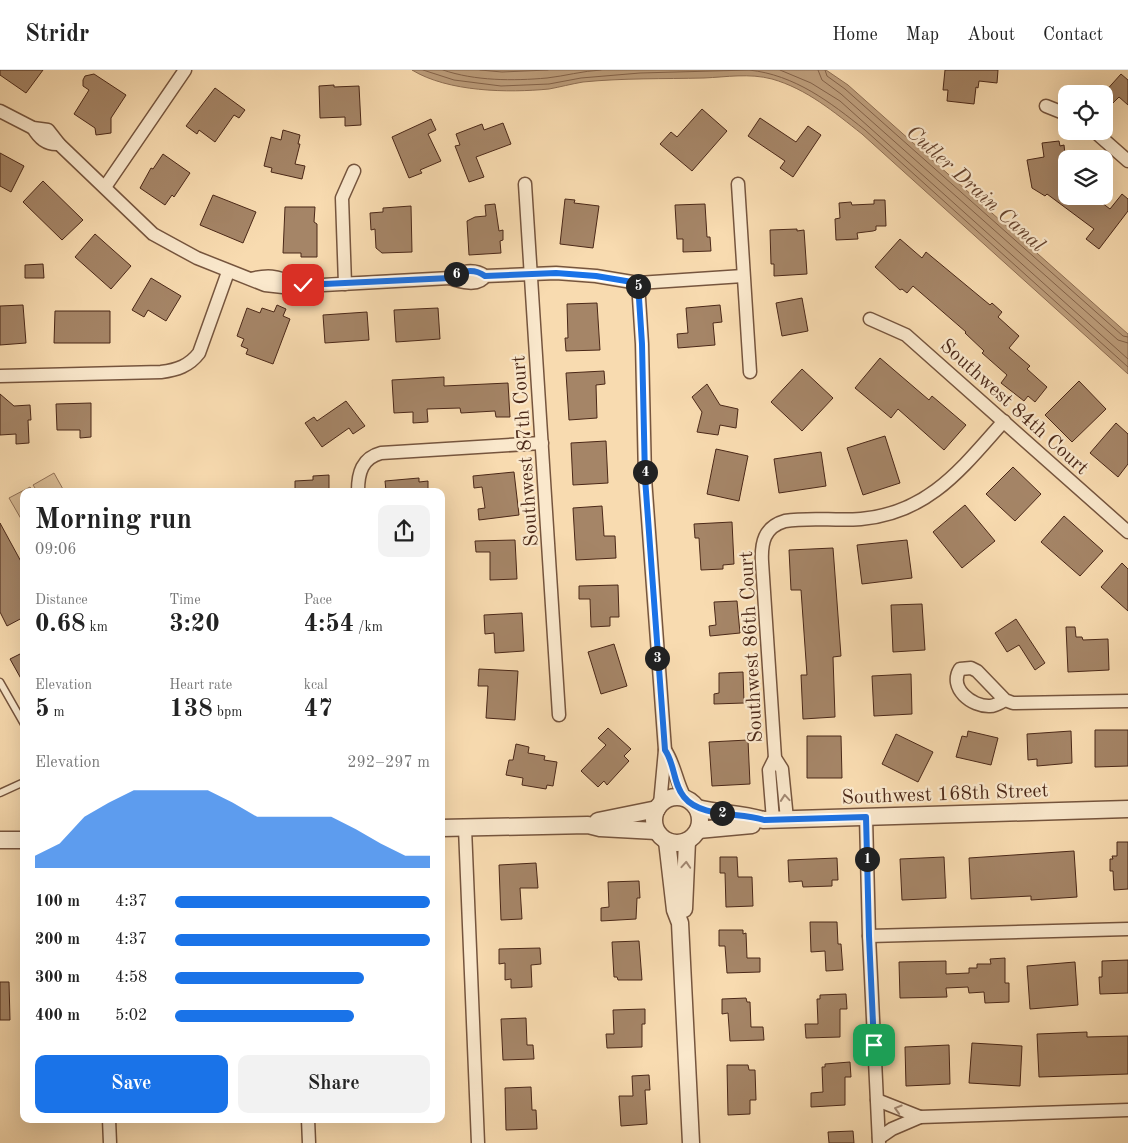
<!DOCTYPE html>
<meta charset="utf-8">
<style>
:root{--surface:#fff;--page:#f2f2f2;--text:#222;--muted:#767676;--line:#e0e0e0;--accent:#1a73e8}
body{margin:0;font-family:"Old Standard TT",serif;background:var(--page);color:var(--text);height:100vh;display:flex;flex-direction:column;font-size:19px;white-space:nowrap}
*{box-sizing:border-box;margin:0}
p{font-size:16px;color:var(--muted)}
.icon{flex:none;width:28px;height:28px;fill:none;stroke:currentColor;stroke-width:2;stroke-linecap:round;stroke-linejoin:round}
.map{position:relative;flex:1;overflow:hidden}
.sheet{position:absolute;left:20px;top:418px;width:425px;height:635px;display:flex;flex-direction:column;background:var(--surface);border-radius:10px;box-shadow:0 5px 20px #0002}
.sheet>*{flex:none}
.controls{position:absolute;left:1058px;top:15px;display:grid;gap:10px}
.controls a{display:grid;place-items:center;width:55px;height:55px;border-radius:10px;background:var(--surface);box-shadow:0 5px 20px #0002;font-size:25px}
.pin{position:absolute;display:grid;place-items:center;width:42px;height:42px;color:#fff;margin:-21px;border-radius:10px;box-shadow:0 2px 8px #0006}
.km{position:absolute;width:25px;height:25px;margin:-12px;border-radius:50%;background:#222;color:#fff;font-size:14px;line-height:25px;text-align:center}
.round{display:grid;place-items:center;flex:none;width:52px;height:52px;border-radius:10px;background:var(--page)}
.head{display:flex;align-items:center;justify-content:space-between;height:85px;padding:0 15px}
h1{font-size:28px;font-weight:700;line-height:38px}
.stats{display:grid;grid-template-columns:repeat(3,1fr);gap:8px;height:85px;padding:5px 15px}
.stats div{display:grid;align-content:center}
.stats b{font-size:25px;font-weight:700}
.stats small{font-size:14px;font-weight:400}
.stats p{font-size:14px}
.chart{height:140px;padding:10px 15px}
.chart p{display:flex;justify-content:space-between}
.chart svg{width:100%;height:90px;margin-top:5px;fill:var(--accent);opacity:.7}
.button{display:flex;gap:10px;margin-top:auto;padding:10px 15px}
.button a{flex:1;height:58px;border-radius:10px;background:var(--accent);color:#fff;font-size:20px;font-weight:700;line-height:58px;text-align:center}
.button a+a{background:var(--page);color:var(--text)}
ul{padding:0 15px;list-style:none;font-size:16px}
li{display:grid;grid-template-columns:80px 60px 1fr;align-items:center;height:38px}
li i{height:12px;border-radius:6px;background:var(--accent)}
header{display:flex;align-items:center;gap:30px;box-sizing:border-box;height:70px;padding:0 25px;background:var(--surface);border-bottom:1px solid var(--line)}
header strong{font-size:24px}
nav{display:flex;gap:28px;margin-inline-start:auto;font-size:18px}
.map>svg:first-child{display:block}
.green{fill:#dbbd96;stroke:#937257}
.water{fill:#bd9e7c;stroke:#8f6f54}
.lines{fill:none;stroke-linecap:round;stroke-linejoin:round}
.shore{stroke:#84634a;stroke-width:1}
.building{fill:#a58567;stroke:#4b2818}
.service-casing{stroke:#76553e;stroke-width:9}
.minor-casing{stroke:#76553e;stroke-width:15}
.tertiary-casing{stroke:#76553e;stroke-width:19}
.service{stroke:#fae8cc;stroke-width:6}
.minor{stroke:#fae8cc;stroke-width:12}
.tertiary{stroke:#fae8cc;stroke-width:16}
.oneway{stroke:#a28872}
.route-casing{stroke:#fff;stroke-width:10}
.route{stroke:#1a73e8;stroke-width:6}
.labels{text-anchor:middle;stroke-width:4.5;stroke-linejoin:round;paint-order:stroke}
.street-label{font-size:20px;fill:#4b2818;stroke:#fae8cc}
.water-label{font-size:21px;font-style:italic;fill:#684631;stroke:#fae8cc}
</style>
<header>
<strong>Stridr</strong>
<nav><a>Home</a><a>Map</a><a>About</a><a>Contact</a></nav>
</header>
<div class="map">
<svg width="1128" height="1073" viewBox="0 0 1128 1073">
<rect width="100%" height="100%" fill="#f8dbb0"/>
<filter id="stains"><feTurbulence type="fractalNoise" baseFrequency=".004" numOctaves="4"/><feColorMatrix values="0 0 0 0 .2 0 0 0 0 .09 0 0 0 0 .02 0 0 0 .5 -.17"/></filter>
<radialGradient id="worn" r=".72"><stop offset=".6" stop-color="#630" stop-opacity="0"/><stop offset="1" stop-color="#630" stop-opacity=".3"/></radialGradient>
<g class="green">
<path d="M54,403l10,18h-27l-4,-6z"/>
<path d="M30,417l3,4h-9v33l-15,-26z"/>
</g>
<path class="water" d="M412,0h414l22,15 280,249v40l-266,-240c-28,-22 -55,-45 -90,-55 -23,-6 -45,-2 -68,-1 -41,1 -81,0 -121,4 -12,2 -23,5 -34,7 -41,4 -101,3 -137,-19z"/>
<g class="lines">
<g class="shore">
<path d="M423,0l31,10 47,6 48,-2 32,-6 59,-5 109,-3c46,5 81,32 116,60l263,237"/>
<path d="M443,0c32,11 70,11 104,8 18,-2 35,-7 54,-8"/>
<path d="M480,0l22,2 46,-2"/>
<path d="M780,0l31,13 29,18 288,258"/>
<path d="M818,0l4,10 19,14 277,246 10,3"/>
<path d="M825,0l2,6 18,13 278,247 5,1"/>
</g>
</g>
<g class="building">
<path d="M0,0h43l-17,23 -26,-18z"/>
<path d="M945,0h53l-1,13 -18,-2 -1,7 -2,-1 -2,17 -27,-3 1,-11h-5z"/>
<path d="M94,4l32,21 -15,23v15l-15,2 -1,-7 -21,-14 15,-24 -6,-4v-6l2,-4z"/>
<path d="M1121,4l7,6v25l-9,-8 -8,8 -7,-6 -1,-5z"/>
<path d="M334,15v2l25,-1 2,39 -16,1v-9l-25,1 -1,-32z"/>
<path d="M215,18l30,22 -6,8 -5,-3 -19,27 -16,-12 -2,4 -11,-8z"/>
<path d="M702,39l25,22 -35,40 -32,-27 11,-12 6,5z"/>
<path d="M760,48l36,24 12,-16 13,9 -28,42 -13,-9 5,-7 -37,-25z"/>
<path d="M431,49l5,11 -8,4 13,27 -21,9 2,3 -13,5 -17,-41z"/>
<path d="M503,53l8,21 -35,13 8,20 -15,5 -14,-36 5,-1 -4,-11 26,-10 2,6z"/>
<path d="M283,60l17,5 -2,9h2l-5,20 10,2 -3,13 -31,-7 1,-4 -8,-2 7,-29 10,3z"/>
<path d="M1059,71l1,5 4,-1 2,19v32h27l17,13 12,-15 6,5v12l-29,38 -13,-10 8,-10 -47,-35 -2,2 -13,-8 -5,-28 17,-3 -2,-14z"/>
<path d="M0,83l24,13 -13,26 -11,-6z"/>
<path d="M163,84l27,19 -16,24 -2,-2 -7,10 -25,-17 11,-20 2,1z"/>
<path d="M43,111l40,39 -21,20 -39,-38z"/>
<path d="M213,125l43,17 -13,31 -43,-18z"/>
<path d="M565,129l10,1 -1,3 25,3 -6,42 -33,-4z"/>
<path d="M874,130h11l1,26h-10v4l-3,1 -16,2 1,6 -22,1 -1,-21 5,-1 -1,-15 12,-1 1,3 22,-1z"/>
<path d="M495,134l4,27 4,-1v10l-3,1 1,12 -32,2 -2,-34 8,-4 11,-1 -1,-11z"/>
<path d="M705,134l2,33h3l1,14 -28,1v-13h-6l-2,-34z"/>
<path d="M411,136l1,46 -30,1 -6,-5 -1,-19 -4,1 -1,-17 13,-1v-4z"/>
<path d="M285,137h30l-1,15 3,2v33h-16v-4h-18z"/>
<path d="M797,159v2l7,-1 3,44 -33,2v-12h-3l-1,-34z"/>
<path d="M95,164l36,32 -20,23 -36,-32z"/>
<path d="M900,169l22,19 4,-6 64,53 2,-2 10,9 -4,5 21,19 -10,12 21,18 -3,3 20,18 -12,15 -7,-6 -4,5 -23,-18 6,-8 -25,-22 2,-2 -19,-18 1,-1 -53,-46 -6,7 -5,-4 -2,1 -25,-23z"/>
<path d="M43,194l1,14h-19v-13z"/>
<path d="M151,208l30,18 -15,25 -18,-11 -4,7 -12,-7z"/>
<path d="M802,228l6,33 -26,5 -6,-33z"/>
<path d="M597,233l3,47 -34,1 -1,-13h3l-1,-34z"/>
<path d="M23,235l3,38 -26,2v-39z"/>
<path d="M277,235l9,4 -3,7 7,3 -17,45 -27,-10 2,-5 -7,-3 3,-7 -7,-3 10,-28 13,5 2,-5 12,4z"/>
<path d="M720,235l2,17 -9,1 2,22 -37,3 -1,-14 11,-1 -2,-25z"/>
<path d="M438,238l2,31 -44,3 -2,-32z"/>
<path d="M55,241h55v32h-56z"/>
<path d="M367,242l2,28 -44,3 -2,-28z"/>
<path d="M880,288l49,42 3,-4 34,29 -22,25 -46,-41 -7,9 -36,-30z"/>
<path d="M802,299l31,29 -31,33 -31,-29z"/>
<path d="M604,301l1,13 -9,1 1,33 -28,2 -3,-47z"/>
<path d="M444,307v9l64,-3 2,34h-14l-1,-6 -34,2 -1,-5 -33,1 1,13 -15,1v-11l-19,1 -2,-33z"/>
<path d="M1079,311l27,28 -34,33 -27,-27z"/>
<path d="M707,314l13,21 18,4 -2,19 -16,-3 -2,10 -21,-3 5,-20 -10,-15z"/>
<path d="M0,324l14,12 16,-1 1,15h-3l1,23 -13,1v-10l-16,1z"/>
<path d="M346,331l19,25 -12,8 -4,-6 -27,19 -17,-24 9,-6 3,4z"/>
<path d="M91,333v34l-11,1v-8h-23l-1,-26z"/>
<path d="M1116,353l12,11v30l-10,13 -28,-24z"/>
<path d="M885,366l15,47 -37,12 -16,-47z"/>
<path d="M606,371l2,42 -35,2 -2,-42z"/>
<path d="M716,379l32,7 -9,45 -32,-7z"/>
<path d="M821,382l5,34 -47,7 -5,-34z"/>
<path d="M1013,397l28,27 -26,27 -29,-27z"/>
<path d="M514,402l5,43 -40,5 -1,-11 7,-1 -3,-21 -8,1 -1,-12z"/>
<path d="M329,405v15l-2,1h-32v-10l18,-1v-4z"/>
<path d="M419,408v4l9,-1v10h-42l-1,-10z"/>
<path d="M965,435l30,36 -33,27 -29,-36z"/>
<path d="M602,436l2,30h11l1,22 -40,2 -3,-52z"/>
<path d="M1064,446l39,35 -23,25 -39,-34z"/>
<path d="M732,452l2,42 -11,1v4l-22,1 -2,-32h-4l-1,-14z"/>
<path d="M0,453l24,44v50l-17,9 -7,-14z"/>
<path d="M515,470l2,39 -27,1v-28h-14l-1,-11z"/>
<path d="M907,470l5,38 -50,6 -5,-39z"/>
<path d="M833,478l8,108 -8,1 2,60 -32,2 -2,-44h6l-6,-85h-10l-2,-40z"/>
<path d="M1122,493l6,6v42l-27,-24z"/>
<path d="M618,515l1,32h-9v9l-19,1 -1,-28h-11v-13z"/>
<path d="M737,531l3,32 -30,3 -1,-10 7,-1 -2,-23z"/>
<path d="M922,534l3,46 -32,2 -2,-47z"/>
<path d="M522,543l2,38 -29,2 -1,-20 -9,1 -1,-19z"/>
<path d="M1016,549l29,44 -10,7 -16,-25 -12,7 -12,-19z"/>
<path d="M1066,557h9l1,10h6l1,3 25,-1 1,31 -41,2z"/>
<path d="M614,574l13,42 -26,8 -13,-42z"/>
<path d="M24,582v32l-14,-25z"/>
<path d="M479,599l39,2 -3,49 -29,-2 2,-32h-10z"/>
<path d="M743,602l1,31 -30,1v-10l5,-1v-20z"/>
<path d="M911,604l1,40 -38,2 -2,-40z"/>
<path d="M608,658l23,21 -7,7 5,5 -22,24 -3,-4 -6,6 -17,-16 25,-26 -8,-7z"/>
<path d="M1095,660h33v36l-33,1z"/>
<path d="M968,661l30,7 -7,27 -35,-8 6,-21 5,1z"/>
<path d="M1071,661l1,32 -35,3v-7l-9,1 -1,-26z"/>
<path d="M896,664l37,18 -15,30 -36,-18z"/>
<path d="M807,666h34l1,42h-35z"/>
<path d="M748,670l2,44 -38,2 -3,-44z"/>
<path d="M516,674l13,3 -1,6 17,3 -1,4 13,2 -4,24 -6,-1 -1,4 -24,-4 1,-7 -17,-3 3,-15h4z"/>
<path d="M1117,772h11v47l-14,1 -1,-19h-3v-12h3l-1,-3h5z"/>
<path d="M1074,781l3,46 -46,3v-4l-60,3 -2,-41z"/>
<path d="M720,787h17l1,20h14l1,29 -27,1 -1,-34h-5z"/>
<path d="M944,787l2,41 -44,2 -2,-41z"/>
<path d="M837,788l1,22h-6v6l-29,1 -1,-6 -13,1 -1,-22z"/>
<path d="M536,793l2,25h-18l2,31 -21,1 -2,-55z"/>
<path d="M639,811l1,17h-3l-1,21 -35,2v-13l8,-1 -1,-25z"/>
<path d="M810,852h27l1,22h3l2,26 -17,1 -1,-20 -14,1z"/>
<path d="M719,860h24v4l3,-1 1,25h13v14l-33,1 -2,-27h-6z"/>
<path d="M639,871l3,39h-24l-1,-3h-3l-2,-35z"/>
<path d="M540,878l1,16 -10,1 1,22 -21,1v-9l-6,1v-17l-6,1v-15z"/>
<path d="M1005,888v25h4v19l-24,1 -1,-11 -15,1 -1,-6 -22,1 1,9 -47,1 -1,-36 47,-1v13l23,-1v-5h8v-4h14l-1,-5z"/>
<path d="M1128,890v33l-28,1 -1,-17h3v-16z"/>
<path d="M1075,892l3,43 -48,4 -3,-43z"/>
<path d="M0,912h9l1,38h-10z"/>
<path d="M846,924l1,15h-7v28l-34,1 -1,-14h13l-1,-25h3v-4z"/>
<path d="M746,928l1,4h3l1,25h12l1,13 -34,1 -2,-28 -6,1v-15z"/>
<path d="M645,939v15h-3v23l-35,1 -1,-14h8l-1,-24z"/>
<path d="M526,948l1,27h6l1,14 -31,1 -2,-41z"/>
<path d="M1087,962v5l41,-1v38l-89,3 -2,-43z"/>
<path d="M972,973l50,3 -2,40 -51,-3z"/>
<path d="M949,975l1,39 -44,2 -1,-39z"/>
<path d="M850,992l1,15h-6v28l-34,2v-14l12,-1 -1,-25h3v-3z"/>
<path d="M727,995h21l1,5h6l1,30h-6v14l-22,1z"/>
<path d="M649,1005l1,15h-5l2,34 -26,2 -2,-30h14l-1,-20z"/>
<path d="M531,1017l1,23h4l1,19 -31,1 -1,-42z"/>
<path d="M853,1061l1,12h-25l-1,-11z"/>
</g>
<g class="lines">
<g class="service-casing">
<g id="service">
<path d="M0,612l24,42"/>
<path d="M0,723l24,-11"/>
</g>
</g>
<g class="minor-casing">
<g id="minor">
<path d="M1046,36l20,8"/>
<path d="M0,41l33,17 15,2 11,14 94,90 44,24 68,27 18,2 9,-3 31,1 127,-7c11,-7 24,-10 35,-2l71,-3 40,3 42,7 105,-7"/>
<path d="M33,58c6,10 13,17 26,16"/>
<path d="M1094,61l34,30"/>
<path d="M525,114l34,531"/>
<path d="M738,114l12,188"/>
<path d="M105,117l80,-117"/>
<path d="M450,208c10,4 29,9 35,-2"/>
<path d="M251,209c15,-4 27,-4 41,5"/>
<path d="M638,213l4,61 3,134 20,272 -5,54"/>
<path d="M345,214l-3,-86 12,-27"/>
<path d="M870,249l36,16 222,197"/>
<path d="M0,306l161,-4c16,-2 28,-6 38,-19l29,-81"/>
<path d="M358,421c0,-18 4,-33 23,-38l161,-10"/>
<path d="M1005,630c-5,3 -10,6 -15,6 -18,1 -42,-18 -30,-37l11,-1 6,3 28,29 8,3 115,-2"/>
<path d="M665,680c10,15 11,32 20,48"/>
<path d="M866,747l3,119 10,207"/>
<path d="M787,749l-5,-50 -7,-11 -13,-196c-1,-19 2,-35 23,-41 24,-4 51,0 76,-2 68,-6 101,-51 143,-98"/>
<path d="M773,750l-4,-50 6,-12"/>
<path d="M465,758l13,315"/>
<path d="M869,866l259,-7"/>
<path d="M877,1030l43,17"/>
<path d="M109,1049l1,24"/>
<path d="M308,1049l1,24"/>
<path d="M879,1068l13,-9 28,-12 208,-7"/>
</g>
</g>
<g class="tertiary-casing">
<g id="tertiary">
<circle cx="677" cy="750" r="23"/>
<path d="M697,738c22,6 45,5 66,12l365,-11"/>
<path d="M598,751l59,-12"/>
<path d="M441,758l147,-3 12,3 56,3"/>
<path d="M698,760l54,-5"/>
<path d="M0,770h24"/>
<path d="M667,771l8,69 5,13 11,220"/>
<path d="M684,839l3,-68"/>
</g>
</g>
<use href="#service" class="service"/>
<use href="#minor" class="minor"/>
<use href="#tertiary" class="tertiary"/>
</g>
<defs><path id="oneway-chevron" d="M-2-3.5L2.5 0L-2 3.5" fill="none" stroke-width="1.6" stroke-linecap="round" stroke-linejoin="round" transform="scale(1.25)"/></defs>
<g class="oneway">
<use href="#oneway-chevron" transform="translate(785 728) rotate(-95)"/>
<use href="#oneway-chevron" transform="translate(686 795) rotate(-86)"/>
<use href="#oneway-chevron" transform="translate(898 1039) rotate(-163)"/>
</g>
<g class="lines">
<g class="route-casing">
<path id="route" d="M303,215l147,-7c11,-7 24,-10 35,-2l71,-3 40,3 42,7 4,61 3,134 20,272c10,14 8,34 19,47 17,21 55,15 80,23l102,-3 3,119 5,109"/>
</g>
<use href="#route" class="route"/>
</g>
<g class="labels">
<g class="street-label">
<text transform="translate(1015 336) rotate(42)" y="7">Southwest 84th Court</text>
<text transform="translate(524 381) rotate(-94)" y="7">Southwest 87th Court</text>
<text transform="translate(750 577) rotate(-93)" y="7">Southwest 86th Court</text>
<text transform="translate(945 723) rotate(-2)" y="7">Southwest 168th Street</text>
</g>
<g class="water-label">
<text transform="translate(976 118) rotate(42)" y="7">Cutler Drain Canal</text>
</g>
</g>
<rect width="100%" height="100%" filter="url(#stains)"/>
<rect width="100%" height="100%" fill="url(#worn)"/>
</svg>
<div class="controls">
<a><svg class="icon" aria-label="locate" viewBox="0 0 24 24"><circle cx="12" cy="12" r="6"/><path d="M12 2v4M12 18v4M2 12h4M18 12h4"/></svg></a>
<a><svg class="icon" aria-label="layers" viewBox="0 0 24 24"><path d="M12 4l9 5-9 5-9-5zM3 14l9 5 9-5"/></svg></a>
</div>
<div class="pin" style="left:874px;top:975px;background:#1e9e55"><svg class="icon" aria-label="arrive" viewBox="0 0 24 24"><path d="M6 21V4h12l-3 4 3 4H6"/></svg></div>
<div class="pin" style="left:303px;top:215px;background:#d93025"><svg class="icon" aria-label="check" viewBox="0 0 24 24"><path d="M5 12l5 5 9-10"/></svg></div>
<b class="km" style="left:867px;top:789px">1</b>
<b class="km" style="left:722px;top:743px">2</b>
<b class="km" style="left:657px;top:588px">3</b>
<b class="km" style="left:645px;top:402px">4</b>
<b class="km" style="left:638px;top:216px">5</b>
<b class="km" style="left:456px;top:204px">6</b>
<section class="sheet">
<div class="head"><div><h1>Morning run</h1><p>09:06</p></div><a class="round"><svg class="icon" aria-label="share" viewBox="0 0 24 24"><path d="M12 15V3M7 8l5-5 5 5M5 13v7h14v-7"/></svg></a></div>
<div class="stats">
<div><p>Distance</p><b>0.68<small> km</small></b></div>
<div><p>Time</p><b>3:20</b></div>
<div><p>Pace</p><b>4:54<small> /km</small></b></div>
</div>
<div class="stats">
<div><p>Elevation</p><b>5<small> m</small></b></div>
<div><p>Heart rate</p><b>138<small> bpm</small></b></div>
<div><p>kcal</p><b>47</b></div>
</div>
<div class="chart"><p><span>Elevation</span>292–297 m</p>
<svg viewBox="0 0 160 44" preserveAspectRatio="none"><path d="M0 44V38L10 32L20 19L30 12L40 6L50 6L60 6L70 6L80 12L90 19L100 19L110 19L120 19L130 25L140 32L150 38L160 38V44z"/></svg>
</div>
<ul>
<li><b>100 m</b>4:37<i style="width:100%"></i></li>
<li><b>200 m</b>4:37<i style="width:100%"></i></li>
<li><b>300 m</b>4:58<i style="width:74%"></i></li>
<li><b>400 m</b>5:02<i style="width:70%"></i></li>
</ul>
<div class="button"><a>Save</a><a>Share</a></div>
</section>
</div>
